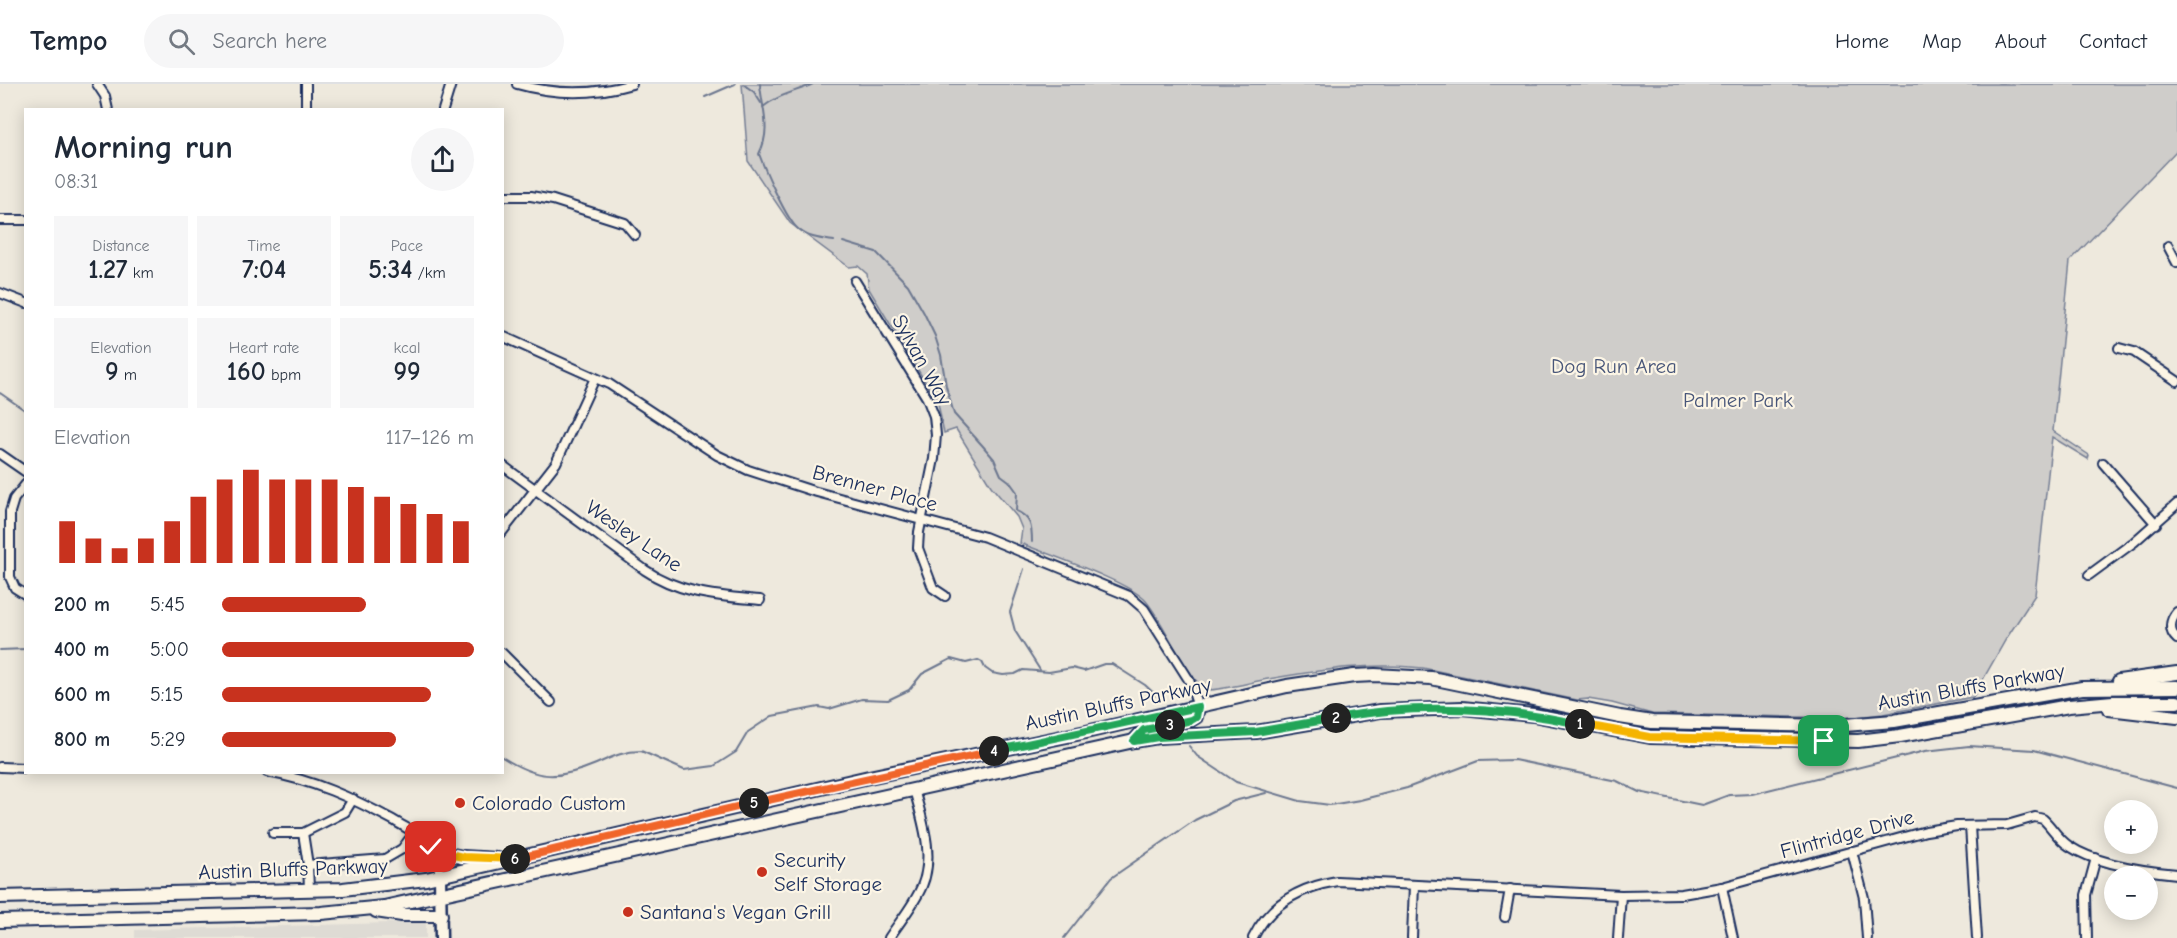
<!DOCTYPE html>
<meta charset="utf-8">
<style>
:root{--surface:#fff;--page:#f6f6f7;--text:#1f2937;--muted:#747a83;--line:#e0e1e3;--accent:#c8321e}
body{margin:0;font-family:"Comic Neue",sans-serif;background:var(--page);color:var(--text);height:100vh;display:flex;flex-direction:column;font-size:22px;white-space:nowrap}
*{box-sizing:border-box;margin:0}
p{font-size:20px;color:var(--muted)}
.icon{flex:none;width:33px;height:33px;fill:none;stroke:currentColor;stroke-width:2;stroke-linecap:round;stroke-linejoin:round}
.map{position:relative;flex:1;overflow:hidden}
.details{position:absolute;left:24px;top:24px;width:480px;height:666px;display:flex;flex-direction:column;background:var(--surface);border-radius:0px;box-shadow:0 3px 15px #0003}
.details>*{flex:none}
.controls{position:absolute;left:2104px;top:716px;display:grid;gap:12px}
.controls a{display:grid;place-items:center;width:54px;height:54px;border-radius:50%;background:var(--surface);box-shadow:0 3px 15px #0003;font-size:30px}
.pin{position:absolute;display:grid;place-items:center;width:51px;height:51px;color:#fff;margin:-26px;border-radius:12px;box-shadow:0 3px 9px #0006}
.km{position:absolute;width:30px;height:30px;margin:-15px;border-radius:50%;background:#222;color:#fff;font-size:16px;line-height:30px;text-align:center}
.round{display:grid;place-items:center;flex:none;width:63px;height:63px;border-radius:32px;background:var(--page)}
.summary{display:flex;align-items:center;justify-content:space-between;height:102px;padding:0 30px}
h1{font-size:33px;font-weight:600;line-height:45px}
.metrics{display:grid;grid-template-columns:repeat(3,1fr);gap:9px;height:102px;padding:6px 30px}
.metrics div{display:grid;align-content:center;border-radius:0px;background:var(--page);text-align:center}
.metrics b{font-size:26px;font-weight:600}
.metrics small{font-size:16px;font-weight:400}
.metrics p{font-size:16px}
.chart{height:168px;padding:12px 30px}
.chart p{display:flex;justify-content:space-between}
.chart svg{width:100%;height:108px;margin-top:6px;stroke:var(--accent);stroke-width:6}
ul{padding:0 30px;list-style:none;font-size:20px}
li{display:grid;grid-template-columns:96px 72px 1fr;align-items:center;height:45px}
li i{height:15px;border-radius:8px;background:var(--accent)}
header{display:flex;align-items:center;gap:36px;box-sizing:border-box;height:84px;padding:0 30px;background:var(--surface);border-bottom:2px solid var(--line)}
header strong{font-size:28px}
nav{display:flex;gap:33px;margin-inline-start:auto;font-size:21px}
.search{width:420px;height:54px;background:var(--page);display:flex;align-items:center;gap:15px;box-sizing:border-box;padding:0 21px;border-radius:33px;color:var(--muted);font-size:22px}
.map>svg:first-child{display:block}
.built{fill:#dedbd4}
.green{fill:#cfcdca;stroke:#757e94;stroke-width:1.5}
.lines{fill:none;stroke-linecap:round;stroke-linejoin:round}
.stream{stroke:#6c778f;stroke-width:2}
.street-casing{stroke:#1b2f5e;stroke-width:12}
.secondary-casing{stroke:#1b2f5e;stroke-width:15}
.primary-casing{stroke:#1b2f5e;stroke-width:16}
.street{stroke:#fcf5e5;stroke-width:8}
.secondary{stroke:#fcf5e5;stroke-width:10}
.primary{stroke:#fcf5e5;stroke-width:12}
.split-1-casing{stroke:#fff;stroke-width:12}
.split-2-casing{stroke:#fff;stroke-width:12}
.split-3-casing{stroke:#fff;stroke-width:12}
.split-4-casing{stroke:#fff;stroke-width:12}
.split-5-casing{stroke:#fff;stroke-width:12}
.split-6-casing{stroke:#fff;stroke-width:12}
.split-7-casing{stroke:#fff;stroke-width:12}
.split-1{stroke:#f5b400;stroke-width:8}
.split-2{stroke:#22a559;stroke-width:8}
.split-3{stroke:#22a559;stroke-width:8}
.split-4{stroke:#22a559;stroke-width:8}
.split-5{stroke:#f0652b;stroke-width:8}
.split-6{stroke:#f0652b;stroke-width:8}
.split-7{stroke:#f5b400;stroke-width:8}
.poi-dot{fill:#c8321e;stroke:#fcf5e5;stroke-width:2}
.labels{text-anchor:middle;stroke-width:4.5;stroke-linejoin:round;paint-order:stroke}
.street-label{font-size:21px;fill:#1b2f5e;stroke:#fcf5e5}
.park-label{font-size:21px;fill:#485679;stroke:#fcf5e5}
.poi-label{font-size:21px;fill:#1b2f5e;stroke:#fcf5e5;text-anchor:start}
</style>
<header>
<strong>Tempo</strong>
<div class="search"><svg class="icon" aria-label="search" viewBox="0 0 24 24"><circle cx="10" cy="10" r="6"/><path d="M15 15l6 6"/></svg>Search here</div>
<nav><a>Home</a><a>Map</a><a>About</a><a>Contact</a></nav>
</header>
<div class="map">
<svg width="2177" height="854" viewBox="0 0 2177 854">
<rect width="100%" height="100%" fill="#eee9dd"/>
<filter id="ink" filterUnits="userSpaceOnUse"><feTurbulence type="fractalNoise" baseFrequency=".0167" numOctaves="2"/><feDisplacementMap in="SourceGraphic" scale="12" xChannelSelector="R" yChannelSelector="G"/><feConvolveMatrix kernelMatrix="1 2 1 2 8 2 1 2 1" color-interpolation-filters="sRGB"/></filter>
<g filter="url(#ink)">
<path class="built" d="M426,838v16h-291v-8z"/>
<path class="green" d="M742,0h1435v66l-107,111 -17,170 36,24 -1,4 -36,-22 -17,158 -29,44 -33,58 -90,17 -37,4 -194,-4 -40,-11 -24,-4 -11,1 -154,-32c-56,-6 -100,2 -155,11 -17,3 -48,12 -63,11 -24,-22 -38,-63 -59,-89 -16,-19 -99,-47 -126,-58l2,-14 -5,-12 -26,-31 -35,-57 -12,4 -6,-30 -69,-114 -2,-15 -9,-8 -9,1 -59,-44 -42,-62z"/>
<g class="lines">
<g class="stream">
<path d="M743,0l11,8 7,11"/>
<path d="M760,0c2,26 12,45 -1,70 6,16 27,65 39,75 10,9 23,10 36,12"/>
<path d="M705,13l30,-13"/>
<path d="M763,23c15,-12 32,-15 50,-23"/>
<path d="M843,158l33,10 32,33 16,28 11,23 6,19 5,31 8,28 28,31 12,14 7,16 8,6 8,11 -1,19c15,6 16,16 16,31"/>
<path d="M0,309l26,18"/>
<path d="M1024,485l-14,43 5,19 25,39"/>
<path d="M0,566l26,-1"/>
<path d="M1189,662l8,10 39,26 64,19 30,4 30,-5 47,-12 71,-27 36,-1 103,21 22,11 63,13 27,-10 23,-1 173,-43 44,-5 65,4 143,38"/>
<path d="M502,673c36,23 56,23 94,7 16,-7 28,-13 45,-13l43,19 30,-4 22,-14 12,-20 24,-16 47,-9 10,2 33,-10 26,1 21,-10 13,-16 29,-15 15,4 12,-3 4,2 3,6 7,5 11,2 12,-1 8,-4 26,2 23,-4 12,3 20,-7h8l33,21 12,11"/>
<path d="M1064,854l47,-60 84,-58 39,-19 32,-8"/>
</g>
<g class="street-casing">
<g id="street">
<path d="M97,0l8,12 3,14"/>
<path d="M517,0c38,11 77,11 115,0"/>
<path d="M306,26v-26"/>
<path d="M443,26l8,-26"/>
<path d="M502,112h29l22,4 72,23 10,12"/>
<path d="M0,136h26"/>
<path d="M2168,162l9,17"/>
<path d="M855,197l72,117 7,18 2,19 -2,24 -15,73 -1,16 15,40 12,8"/>
<path d="M0,209l26,10"/>
<path d="M502,252l107,48 108,71 31,15 65,21 172,46 144,59 15,13 45,71 9,27"/>
<path d="M2119,264l15,4 43,29"/>
<path d="M0,370l26,18"/>
<path d="M2103,379l53,61"/>
<path d="M502,381l143,105c35,24 74,26 115,30"/>
<path d="M26,400l-12,15 -4,13v65l5,11 11,7"/>
<path d="M502,448l54,-69 39,-85"/>
<path d="M2089,491l45,-33 43,-38"/>
<path d="M2177,528c-7,8 -9,19 0,27"/>
<path d="M502,569l49,49"/>
<path d="M0,683l26,1"/>
<path d="M267,688c46,8 85,26 126,48 11,7 25,13 35,22 9,9 10,24 12,35"/>
<path d="M1970,742l7,112"/>
<path d="M273,749h30l42,-21 8,-13"/>
<path d="M303,749l5,32 1,24"/>
<path d="M1852,767l12,47 3,40"/>
<path d="M308,781l77,-6 17,-10 12,-16"/>
<path d="M1722,803l11,51"/>
<path d="M1505,833l5,-28"/>
<path d="M889,854c11,-17 25,-33 33,-52 13,-31 0,-66 -8,-97"/>
<path d="M1253,854c17,-35 48,-51 84,-57l284,14 61,-1 40,-7 204,-56 31,-5 50,-1 28,-8 8,2c9,8 15,20 26,27 27,18 76,25 108,28"/>
<path d="M1412,854l2,-53"/>
<path d="M1618,854l3,-43"/>
<path d="M2087,854l-1,-43 10,-37"/>
</g>
</g>
<g class="secondary-casing">
<path id="secondary" d="M440,793l1,61"/>
</g>
<g class="primary-casing">
<g id="primary">
<path d="M2119,597l58,-8"/>
<path d="M2109,625l68,8"/>
<path d="M1134,657l10,-11 47,-10 5,-3 2,-10"/>
<path d="M433,767l30,6 35,2"/>
<path d="M0,813l343,-8 83,-10 443,-102 217,-45 201,-46 67,-10 21,-1 56,3 189,39 32,5 181,4 61,-5 188,-33 95,-1"/>
<path d="M376,827l26,4h39"/>
<path d="M0,837l321,-8 63,-6 750,-166 24,-4 98,-5 124,-21 82,-3 71,7 117,22 208,4 42,-5 169,-30 44,-4h64"/>
</g>
</g>
<use href="#street" class="street"/>
<use href="#secondary" class="secondary"/>
<use href="#primary" class="primary"/>
</g>
</g>
<g class="lines" filter="url(#ink)">
<g class="split-1-casing">
<path id="split-1" d="M1580,640l70,13 174,4"/>
</g>
<g class="split-2-casing">
<path id="split-2" d="M1336,634c82,-15 163,-11 244,6"/>
</g>
<g class="split-3-casing">
<path id="split-3" d="M1170,641l-26,5 -10,11 24,-4 98,-5 80,-14"/>
</g>
<g class="split-4-casing">
<path id="split-4" d="M994,667l204,-44 -2,10 -5,3 -21,5"/>
</g>
<g class="split-5-casing">
<path id="split-5" d="M754,719l240,-52"/>
</g>
<g class="split-6-casing">
<path id="split-6" d="M515,775l239,-56"/>
</g>
<g class="split-7-casing">
<path id="split-7" d="M431,763l3,4 29,6 52,2"/>
</g>
<use href="#split-1" class="split-1"/>
<use href="#split-2" class="split-2"/>
<use href="#split-3" class="split-3"/>
<use href="#split-4" class="split-4"/>
<use href="#split-5" class="split-5"/>
<use href="#split-6" class="split-6"/>
<use href="#split-7" class="split-7"/>
</g>
<g class="poi-dot">
<circle cx="460" cy="719" r="6"/>
<circle cx="762" cy="788" r="6"/>
<circle cx="628" cy="828" r="6"/>
</g>
<g class="labels">
<g class="street-label">
<text transform="translate(922 276) rotate(61)" y="7">Sylvan Way</text>
<text transform="translate(875 404) rotate(15)" y="7">Brenner Place</text>
<text transform="translate(634 452) rotate(34)" y="7">Wesley Lane</text>
<text transform="translate(1971 603) rotate(-10)" y="7">Austin Bluffs Parkway</text>
<text transform="translate(1118 620) rotate(-12)" y="7">Austin Bluffs Parkway</text>
<text transform="translate(1847 750) rotate(-15)" y="7">Flintridge Drive</text>
<text transform="translate(293 785) rotate(-2)" y="7">Austin Bluffs Parkway</text>
</g>
<g class="park-label">
<text x="1614" y="289">Dog Run Area</text>
<text x="1738" y="323">Palmer Park</text>
</g>
<g class="poi-label">
<text x="472" y="726">Colorado Custom</text>
<text x="774" y="783">Security<tspan x="774" dy="24">Self Storage</tspan></text>
<text x="640" y="835">Santana's Vegan Grill</text>
</g>
</g>
</svg>
<div class="controls">
<a>+</a>
<a>−</a>
</div>
<div class="pin" style="left:1824px;top:657px;background:#1e9e55"><svg class="icon" aria-label="arrive" viewBox="0 0 24 24"><path d="M6 21V4h12l-3 4 3 4H6"/></svg></div>
<div class="pin" style="left:431px;top:763px;background:#d93025"><svg class="icon" aria-label="check" viewBox="0 0 24 24"><path d="M5 12l5 5 9-10"/></svg></div>
<b class="km" style="left:1580px;top:640px">1</b>
<b class="km" style="left:1336px;top:634px">2</b>
<b class="km" style="left:1170px;top:641px">3</b>
<b class="km" style="left:994px;top:667px">4</b>
<b class="km" style="left:754px;top:719px">5</b>
<b class="km" style="left:515px;top:775px">6</b>
<section class="details">
<div class="summary"><div><h1>Morning run</h1><p>08:31</p></div><a class="round"><svg class="icon" aria-label="share" viewBox="0 0 24 24"><path d="M12 15V3M7 8l5-5 5 5M5 13v7h14v-7"/></svg></a></div>
<div class="metrics">
<div><p>Distance</p><b>1.27<small> km</small></b></div>
<div><p>Time</p><b>7:04</b></div>
<div><p>Pace</p><b>5:34<small> /km</small></b></div>
</div>
<div class="metrics">
<div><p>Elevation</p><b>9<small> m</small></b></div>
<div><p>Heart rate</p><b>160<small> bpm</small></b></div>
<div><p>kcal</p><b>99</b></div>
</div>
<div class="chart"><p><span>Elevation</span>117–126 m</p>
<svg viewBox="0 0 160 44" preserveAspectRatio="none"><path d="M5 44V27M15 44V34M25 44V38M35 44V34M45 44V27M55 44V17M65 44V10M75 44V6M85 44V10M95 44V10M105 44V10M115 44V13M125 44V17M135 44V20M145 44V24M155 44V27"/></svg>
</div>
<ul>
<li><b>200 m</b>5:45<i style="width:57%"></i></li>
<li><b>400 m</b>5:00<i style="width:100%"></i></li>
<li><b>600 m</b>5:15<i style="width:83%"></i></li>
<li><b>800 m</b>5:29<i style="width:69%"></i></li>
</ul>
</section>
</div>
